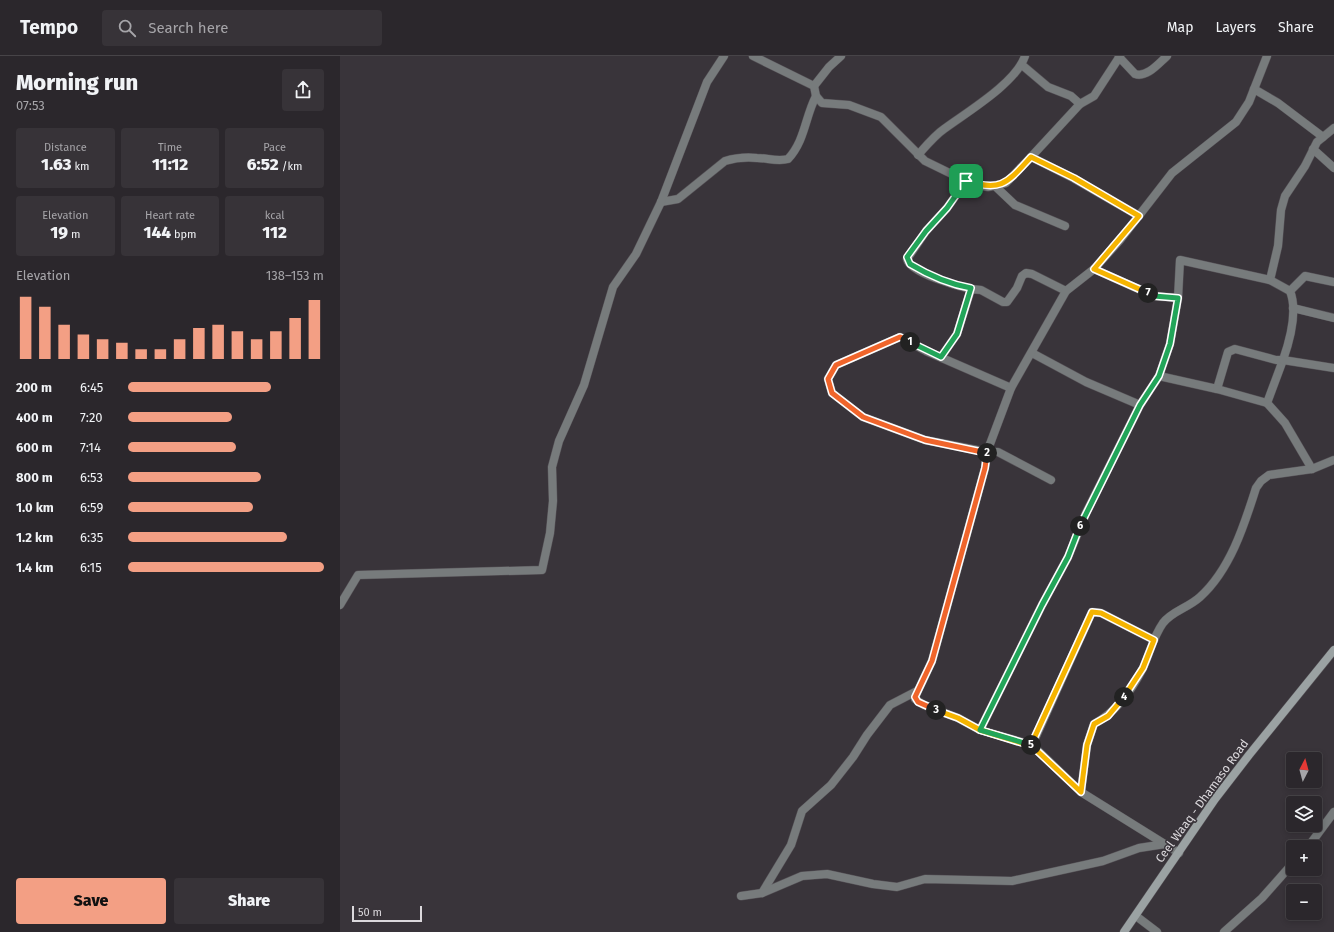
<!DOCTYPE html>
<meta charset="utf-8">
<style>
:root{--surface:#2b272c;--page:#373338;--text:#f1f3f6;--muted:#a6a5a9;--line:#474448;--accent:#f39f84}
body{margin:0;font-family:"Fira Sans",sans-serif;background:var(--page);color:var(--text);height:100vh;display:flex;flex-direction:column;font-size:15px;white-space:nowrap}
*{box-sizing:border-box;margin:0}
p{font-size:13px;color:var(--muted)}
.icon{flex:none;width:22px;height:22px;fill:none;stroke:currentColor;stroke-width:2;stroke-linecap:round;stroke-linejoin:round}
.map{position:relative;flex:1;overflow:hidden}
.sheet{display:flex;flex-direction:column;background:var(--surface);width:340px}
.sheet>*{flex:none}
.needle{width:26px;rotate:6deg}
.fabs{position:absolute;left:946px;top:696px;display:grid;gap:8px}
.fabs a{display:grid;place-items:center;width:36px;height:36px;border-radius:4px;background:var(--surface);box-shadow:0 2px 6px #0003,0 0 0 1px var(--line);font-size:20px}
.scale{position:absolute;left:12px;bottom:10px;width:70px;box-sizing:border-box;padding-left:4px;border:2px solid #dcd9dd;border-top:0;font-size:11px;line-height:14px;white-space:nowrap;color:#dcd9dd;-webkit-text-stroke:3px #39343a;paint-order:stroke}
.pin{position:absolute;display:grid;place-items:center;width:34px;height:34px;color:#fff;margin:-17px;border-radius:8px;box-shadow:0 2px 6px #0006}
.km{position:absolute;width:20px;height:20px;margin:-10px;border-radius:50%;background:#222;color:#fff;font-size:11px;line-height:20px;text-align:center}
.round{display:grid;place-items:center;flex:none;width:42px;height:42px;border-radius:4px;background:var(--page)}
.summary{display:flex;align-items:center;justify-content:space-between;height:68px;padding:0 16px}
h1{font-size:22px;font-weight:800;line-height:30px}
.metrics{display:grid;grid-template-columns:repeat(3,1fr);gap:6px;height:68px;padding:4px 16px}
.metrics div{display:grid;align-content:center;border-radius:4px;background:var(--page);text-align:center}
.metrics b{font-size:17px;font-weight:800}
.metrics small{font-size:11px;font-weight:400}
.metrics p{font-size:11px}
.chart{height:112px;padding:8px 16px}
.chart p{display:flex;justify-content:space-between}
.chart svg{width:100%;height:72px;margin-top:4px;stroke:var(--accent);stroke-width:6}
.button{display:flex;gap:8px;margin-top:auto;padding:8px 16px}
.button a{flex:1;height:46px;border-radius:4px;background:var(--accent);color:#111;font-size:16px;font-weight:800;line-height:46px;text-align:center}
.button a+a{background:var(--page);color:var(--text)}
ul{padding:0 16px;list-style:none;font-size:13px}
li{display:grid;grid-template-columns:64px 48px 1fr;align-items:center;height:30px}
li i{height:10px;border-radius:5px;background:var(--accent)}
header{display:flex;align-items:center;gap:24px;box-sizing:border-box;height:56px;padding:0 20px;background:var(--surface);border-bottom:1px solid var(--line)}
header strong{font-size:19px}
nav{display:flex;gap:22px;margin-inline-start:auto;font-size:14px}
.search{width:280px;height:36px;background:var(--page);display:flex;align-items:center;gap:10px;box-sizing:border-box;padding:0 14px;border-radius:4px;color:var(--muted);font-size:15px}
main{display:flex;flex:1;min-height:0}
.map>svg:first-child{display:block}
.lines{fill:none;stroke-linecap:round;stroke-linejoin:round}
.street-casing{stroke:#565257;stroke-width:9}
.secondary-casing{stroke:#565257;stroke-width:9}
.street{stroke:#777b7c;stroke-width:8}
.secondary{stroke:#9ba2a3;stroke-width:8}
.split-1-casing{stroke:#fff;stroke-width:8}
.split-2-casing{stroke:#fff;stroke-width:8}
.split-3-casing{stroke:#fff;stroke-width:8}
.split-4-casing{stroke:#fff;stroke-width:8}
.split-5-casing{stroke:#fff;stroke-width:8}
.split-6-casing{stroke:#fff;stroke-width:8}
.split-7-casing{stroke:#fff;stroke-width:8}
.split-8-casing{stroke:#fff;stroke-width:8}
.split-1{stroke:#22a559;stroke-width:5}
.split-2{stroke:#f0652b;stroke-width:5}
.split-3{stroke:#f0652b;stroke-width:5}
.split-4{stroke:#f5b400;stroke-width:5}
.split-5{stroke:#f5b400;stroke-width:5}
.split-6{stroke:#22a559;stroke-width:5}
.split-7{stroke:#22a559;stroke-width:5}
.split-8{stroke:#f5b400;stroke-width:5}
.labels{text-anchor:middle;stroke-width:3;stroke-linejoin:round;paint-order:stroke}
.street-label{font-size:12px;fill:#dcd9dd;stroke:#39343a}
</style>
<header>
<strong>Tempo</strong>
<div class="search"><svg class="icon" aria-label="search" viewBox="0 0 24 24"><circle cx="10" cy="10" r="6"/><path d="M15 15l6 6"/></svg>Search here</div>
<nav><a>Map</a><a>Layers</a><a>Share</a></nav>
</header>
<main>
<section class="sheet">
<div class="summary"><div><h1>Morning run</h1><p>07:53</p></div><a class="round"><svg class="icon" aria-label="share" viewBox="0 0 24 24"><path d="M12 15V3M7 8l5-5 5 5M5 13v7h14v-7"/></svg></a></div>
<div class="metrics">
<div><p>Distance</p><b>1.63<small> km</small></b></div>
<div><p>Time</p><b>11:12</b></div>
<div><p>Pace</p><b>6:52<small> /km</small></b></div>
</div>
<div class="metrics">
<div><p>Elevation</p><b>19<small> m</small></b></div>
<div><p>Heart rate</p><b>144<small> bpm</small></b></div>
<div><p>kcal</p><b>112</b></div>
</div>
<div class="chart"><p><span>Elevation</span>138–153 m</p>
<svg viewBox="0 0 160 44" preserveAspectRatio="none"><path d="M5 44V6M15 44V12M25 44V23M35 44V29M45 44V32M55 44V34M65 44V38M75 44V38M85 44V32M95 44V25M105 44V23M115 44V27M125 44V32M135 44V27M145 44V19M155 44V8"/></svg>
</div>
<ul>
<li><b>200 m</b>6:45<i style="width:73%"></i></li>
<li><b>400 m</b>7:20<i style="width:53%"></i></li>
<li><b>600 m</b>7:14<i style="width:55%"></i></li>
<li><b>800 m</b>6:53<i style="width:68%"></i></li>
<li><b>1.0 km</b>6:59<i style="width:64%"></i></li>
<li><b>1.2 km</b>6:35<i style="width:81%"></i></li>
<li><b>1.4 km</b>6:15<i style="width:100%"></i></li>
</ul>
<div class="button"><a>Save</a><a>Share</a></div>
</section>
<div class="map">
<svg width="994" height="876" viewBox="0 0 994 876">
<rect width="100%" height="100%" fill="#39343a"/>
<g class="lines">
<g class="street-casing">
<g id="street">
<path d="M413,0l61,30 2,10 6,7 27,2 32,12 44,44 41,20 13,4 9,2 18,-4 25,-26 42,21 66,38"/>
<path d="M779,1l16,17c12,4 24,-11 32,-18"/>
<path d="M682,9l26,22 23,9 9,8"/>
<path d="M474,30l15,-19 12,-11"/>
<path d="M914,33l24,14 45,34"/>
<path d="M973,93l21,19"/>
<path d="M578,99c8,-9 16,-19 26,-26 23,-17 72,-46 81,-73"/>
<path d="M691,101l49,-53 14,-8 26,-40"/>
<path d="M626,125l-19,27 -21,23 -19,28c3,14 50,27 64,30"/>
<path d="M655,130l20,19 50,21"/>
<path d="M321,146l17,-3 47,-38c10,-3 21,-4 32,-3 10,0 21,4 31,1 17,-18 17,-42 28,-63"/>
<path d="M754,213l60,27 24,2"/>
<path d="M930,224l8,-34 3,-36 4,-14 20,-30 12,-24 17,-14"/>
<path d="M950,235l15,-15 29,6"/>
<path d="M953,252l41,10"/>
<path d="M692,297l54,29 54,23"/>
<path d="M601,301l16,-23 14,-45 10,1 22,12h4l10,-14 5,-12 4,-3 6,1 34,17"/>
<path d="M819,320l58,13 11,-37 7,-3 41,11h7l-16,43 18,20 27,46"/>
<path d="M671,332l-85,-37 -26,-14 -64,28 -8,14 4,14 31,24 62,23 62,12h11l53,28"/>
<path d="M877,333l50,14"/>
<path d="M0,549l18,-30 184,-5 8,-37 3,-32 -1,-34 7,-26 25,-56 29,-98 23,-33 25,-52 46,-120 17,-26"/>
<path d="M640,674l62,-125 26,-48 18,-44 54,-108 19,-29 11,-32 8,-46 2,-38 90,20 20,11c8,20 0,49 -7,69l51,8"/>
<path d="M692,689l60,-133 9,1 53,27"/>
<path d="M741,736l6,-47 7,-21c22,-12 38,-34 49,-56 7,-15 10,-31 20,-45 9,-12 25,-15 37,-26 30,-27 44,-71 56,-109l5,-7 8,-6 43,-6 22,-9"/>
<path d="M968,791l26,-35"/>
<path d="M839,797l-98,-61 -49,-47 -52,-15 -22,-12 -34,-13 -9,-6v-2l17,-36 53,-193 2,-16 24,-64 55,-97 28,-22 26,-29 52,-67 64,-51 13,-20 18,-46"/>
<path d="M422,837l29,-48 11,-34 29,-26 22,-28 14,-22 23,-30 27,-14"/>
<path d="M401,840l21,-3 40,-17 25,-2 46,10 24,3 28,-8 87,2 91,-20 36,-13 26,-4"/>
<path d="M796,860l21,16"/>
<path d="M884,876l38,-34 31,-35"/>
</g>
</g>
<g class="secondary-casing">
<path id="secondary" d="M784,876l91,-133 34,-44 85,-105"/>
</g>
<use href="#street" class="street"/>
<use href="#secondary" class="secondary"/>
</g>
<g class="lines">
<g class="split-1-casing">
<path id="split-1" d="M570,286l31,15 16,-23 14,-46c-23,-4 -41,-12 -61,-24l-3,-7 19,-26 21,-23 19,-27"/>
</g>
<g class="split-2-casing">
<path id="split-2" d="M570,286l-10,-5 -64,28 -8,14 4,14 31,24 62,23 62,13"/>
</g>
<g class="split-3-casing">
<path id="split-3" d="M596,654l-18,-8 -3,-5 17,-36 53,-193 2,-15"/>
</g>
<g class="split-4-casing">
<path id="split-4" d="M596,654l22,8 22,12 52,16 49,46 6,-47 7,-21 14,-8 16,-19"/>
</g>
<g class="split-5-casing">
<path id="split-5" d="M691,689l61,-133 9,1 53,27 -11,28 -19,29"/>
</g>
<g class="split-6-casing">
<path id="split-6" d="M691,689l-51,-15 62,-125 26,-48 12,-31"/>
</g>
<g class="split-7-casing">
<path id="split-7" d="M740,470l60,-121 19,-29 11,-32 8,-46 -24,-2 -6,-3"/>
</g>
<g class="split-8-casing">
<path id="split-8" d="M626,125c36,11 41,2 65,-24l43,21 65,38 -45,53 54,24"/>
</g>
<use href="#split-1" class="split-1"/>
<use href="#split-2" class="split-2"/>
<use href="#split-3" class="split-3"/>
<use href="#split-4" class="split-4"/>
<use href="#split-5" class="split-5"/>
<use href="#split-6" class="split-6"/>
<use href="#split-7" class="split-7"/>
<use href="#split-8" class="split-8"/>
</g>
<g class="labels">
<g class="street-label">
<text transform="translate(862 745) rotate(-54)" y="4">Ceel Waaq - Dhamaso Road</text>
</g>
</g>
</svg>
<div class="fabs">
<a><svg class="needle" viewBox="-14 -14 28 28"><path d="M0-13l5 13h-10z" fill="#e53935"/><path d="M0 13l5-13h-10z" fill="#a6a5a9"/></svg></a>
<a><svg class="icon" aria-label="layers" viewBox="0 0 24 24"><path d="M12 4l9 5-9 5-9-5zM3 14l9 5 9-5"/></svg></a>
<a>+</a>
<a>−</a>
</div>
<div class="scale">50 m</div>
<div class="pin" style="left:626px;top:125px;background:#1e9e55"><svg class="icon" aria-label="arrive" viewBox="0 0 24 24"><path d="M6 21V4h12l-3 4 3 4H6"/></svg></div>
<b class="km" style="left:570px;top:286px">1</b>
<b class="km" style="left:647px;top:397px">2</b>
<b class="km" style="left:596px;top:654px">3</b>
<b class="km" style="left:784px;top:641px">4</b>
<b class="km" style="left:691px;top:689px">5</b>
<b class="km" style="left:740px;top:470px">6</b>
<b class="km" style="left:808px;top:237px">7</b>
</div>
</main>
